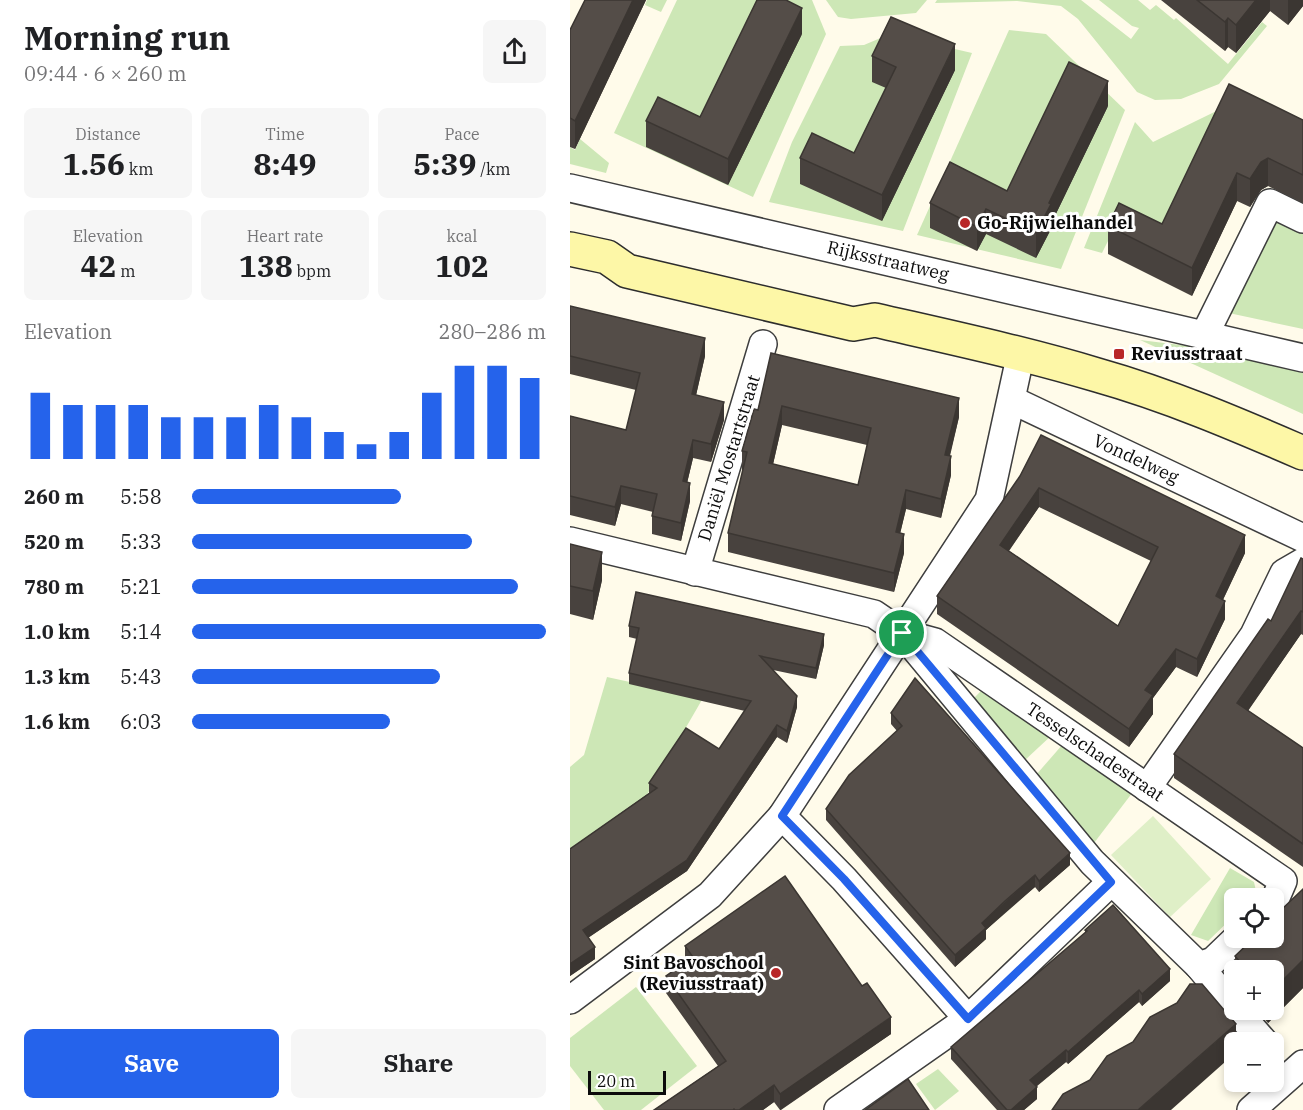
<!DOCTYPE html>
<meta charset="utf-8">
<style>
:root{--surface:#fff;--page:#f6f6f6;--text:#202124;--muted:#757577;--accent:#2563eb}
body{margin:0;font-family:"IBM Plex Serif",serif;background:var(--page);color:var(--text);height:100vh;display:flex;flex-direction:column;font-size:22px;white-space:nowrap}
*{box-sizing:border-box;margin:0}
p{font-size:20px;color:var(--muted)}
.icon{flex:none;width:33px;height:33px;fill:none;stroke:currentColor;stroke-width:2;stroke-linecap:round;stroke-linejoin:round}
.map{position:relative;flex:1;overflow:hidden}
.panel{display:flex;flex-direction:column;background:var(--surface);width:570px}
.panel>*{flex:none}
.fabs{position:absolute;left:654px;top:888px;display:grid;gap:12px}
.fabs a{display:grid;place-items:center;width:60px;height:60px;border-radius:9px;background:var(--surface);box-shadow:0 3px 9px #0003;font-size:30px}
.scale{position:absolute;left:18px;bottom:15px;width:78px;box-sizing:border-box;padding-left:6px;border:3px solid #0b0b0b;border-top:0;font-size:16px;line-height:21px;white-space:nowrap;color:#0b0b0b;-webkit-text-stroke:4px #fff;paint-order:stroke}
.pin{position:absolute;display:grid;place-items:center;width:51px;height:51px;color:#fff;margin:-26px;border:3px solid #fff;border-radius:50%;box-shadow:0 2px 6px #0007}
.round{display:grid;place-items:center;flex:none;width:63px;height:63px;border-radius:9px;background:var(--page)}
.head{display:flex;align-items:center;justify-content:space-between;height:102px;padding:0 24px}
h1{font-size:33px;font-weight:800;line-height:45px}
.metrics{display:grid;grid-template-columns:repeat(3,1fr);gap:9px;height:102px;padding:6px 24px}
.metrics div{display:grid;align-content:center;border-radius:9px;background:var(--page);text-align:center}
.metrics b{font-size:30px;font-weight:800}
.metrics small{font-size:16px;font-weight:400}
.metrics p{font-size:16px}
.chart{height:168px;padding:12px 24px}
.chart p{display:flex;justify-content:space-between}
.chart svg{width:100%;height:108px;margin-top:6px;stroke:var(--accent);stroke-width:6}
.action{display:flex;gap:12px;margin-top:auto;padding:12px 24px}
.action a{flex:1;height:69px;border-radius:9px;background:var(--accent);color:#fff;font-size:24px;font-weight:800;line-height:69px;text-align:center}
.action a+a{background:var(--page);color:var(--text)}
ul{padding:0 24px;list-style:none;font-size:20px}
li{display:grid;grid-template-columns:96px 72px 1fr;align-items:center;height:45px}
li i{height:15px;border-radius:8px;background:var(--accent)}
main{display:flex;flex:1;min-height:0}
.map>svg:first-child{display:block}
.green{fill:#cde7b6}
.pitch{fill:#dfefc7}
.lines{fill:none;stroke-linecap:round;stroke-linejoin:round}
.street-casing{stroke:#3e3e3e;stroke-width:30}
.secondary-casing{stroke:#2d2d2d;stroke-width:36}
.street{stroke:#fff;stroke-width:27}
.secondary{stroke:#fdf7a7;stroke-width:33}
.wall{fill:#48423e;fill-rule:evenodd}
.shaded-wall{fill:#3b3632}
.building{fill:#544d48;stroke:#3b3632;stroke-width:1.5;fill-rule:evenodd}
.route-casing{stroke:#fff;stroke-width:12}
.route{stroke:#2563eb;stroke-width:8}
.poi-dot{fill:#b82728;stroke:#fff;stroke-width:2}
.labels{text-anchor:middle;stroke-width:6;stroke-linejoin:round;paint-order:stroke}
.poi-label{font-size:18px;font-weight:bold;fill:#0b0b0b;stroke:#fff;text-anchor:start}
.street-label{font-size:18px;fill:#0b0b0b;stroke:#fff}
</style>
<main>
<section class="panel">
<div class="head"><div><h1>Morning run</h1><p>09:44 · 6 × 260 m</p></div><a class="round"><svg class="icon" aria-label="share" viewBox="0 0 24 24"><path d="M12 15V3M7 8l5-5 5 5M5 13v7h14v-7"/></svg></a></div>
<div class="metrics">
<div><p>Distance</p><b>1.56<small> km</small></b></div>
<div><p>Time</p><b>8:49</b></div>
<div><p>Pace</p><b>5:39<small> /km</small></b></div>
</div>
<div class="metrics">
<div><p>Elevation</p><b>42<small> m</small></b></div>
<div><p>Heart rate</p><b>138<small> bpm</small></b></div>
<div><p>kcal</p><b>102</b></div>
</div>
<div class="chart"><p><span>Elevation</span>280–286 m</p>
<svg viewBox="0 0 160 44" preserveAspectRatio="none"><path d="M5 44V17M15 44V22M25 44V22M35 44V22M45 44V27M55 44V27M65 44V27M75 44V22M85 44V27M95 44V33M105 44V38M115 44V33M125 44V17M135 44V6M145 44V6M155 44V11"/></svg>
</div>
<ul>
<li><b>260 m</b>5:58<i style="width:59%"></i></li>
<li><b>520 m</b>5:33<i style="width:79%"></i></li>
<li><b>780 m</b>5:21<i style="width:92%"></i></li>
<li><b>1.0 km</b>5:14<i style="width:100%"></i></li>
<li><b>1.3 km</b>5:43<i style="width:70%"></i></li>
<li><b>1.6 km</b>6:03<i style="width:56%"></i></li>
</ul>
<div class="action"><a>Save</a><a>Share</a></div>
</section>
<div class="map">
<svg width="733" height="1110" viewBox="0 0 733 1110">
<rect width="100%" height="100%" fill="#fffbea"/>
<g class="green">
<path d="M77,0h20l-6,12 -16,-7z"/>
<path d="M107,0h135l14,34 -73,163 -139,-64z"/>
<path d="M256,0h101l-11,13 -65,6 -13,-2z"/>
<path d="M367,0h144l50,39 8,-11 -7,-2 -33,-26h39l12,10 6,-5 18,15 2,-2 52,46 34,-42 5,4 -48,58 -38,15 -26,1 -18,-8 -59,-73 -17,-13 -44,-5 -82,2z"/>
<path d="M439,30l37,4 79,76 -64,159 -144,-34z"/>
<path d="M320,34l82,19 -69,178 -134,-29 23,-60 48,-96 24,-1z"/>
<path d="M675,97l18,2 14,17 -118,129 -43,-20 -14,28 -18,-5 51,-126 18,20z"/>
<path d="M10,139l29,24 -3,10 -36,-9v-17l5,3z"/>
<path d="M704,215l29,15v99l-79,-17z"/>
<path d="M570,340l89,11 74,15v48z"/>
<path d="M37,677l96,21 -66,114 -67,49v-94l14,-12z"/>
<path d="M414,688l69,46 -29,27 -50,-63z"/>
<path d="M493,744l73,44 -42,55 -58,-68z"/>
<path d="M660,868l24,14 3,14 -3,2h-20v18l-26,25 -17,-6z"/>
<path d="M66,987l61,79 -56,44h-37l-34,-44v-28z"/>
<path d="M368,1069l21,22 -24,19 -19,-26z"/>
</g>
<path class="pitch" d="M583,816l58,63 -41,38 -59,-62z"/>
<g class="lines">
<g class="street-casing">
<g id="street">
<path d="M0,188l733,170"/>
<path d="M635,334l65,-131 33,16"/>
<path d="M442,400l291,138"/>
<path d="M0,541l304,73 28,19 190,229 107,104 14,-5 24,-23"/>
<path d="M125,572l68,-228"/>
<path d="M332,633l33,9 348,239 -9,21"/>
<path d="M577,788l107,-153 30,-62 19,-11"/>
<path d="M212,816l62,63 124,140"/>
<path d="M629,966l35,42"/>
<path d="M0,1000l140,-105 72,-79 207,-316 32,-147"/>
<path d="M666,1010l28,32"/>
<path d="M268,1110l130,-91 143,-137"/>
<path d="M681,1110l52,-46"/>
</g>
</g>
<g class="secondary-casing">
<path id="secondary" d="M0,249l37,8 20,14 226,53 22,-4c74,17 149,33 222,55 71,20 139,49 206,78"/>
</g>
<use href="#street" class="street"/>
<use href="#secondary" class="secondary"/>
</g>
<g class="wall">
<path d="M15,0h61l-71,149 -5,-2v-117z"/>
<path d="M591,0h142v6l-15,19 -18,-14 -34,42 -8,-6 -3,4z"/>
<path d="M232,34l-74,151 -82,-38v-26l54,-4z"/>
<path d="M302,56l83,14 -73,151 -82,-37v-26l54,-5 32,-65 -14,-6z"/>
<path d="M538,106l-57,118v5l-15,29 -50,-24 -9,17 -47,-23v-25l77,-12z"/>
<path d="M733,120v83l-35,-17 -7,4 -11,17 -13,-6 -45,95 -84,-42v-28l54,-2z"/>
<path d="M0,306l135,50 -9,39 28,25 -13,42 -18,-4 -6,25 3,18 -9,40 -29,-7v-18l1,-4 -32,-8 -6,22 -45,-11v-99l56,14 10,-40 -66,-16z"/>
<path d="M201,353l188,64 -9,39 1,19 -10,43 -35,-9 -6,24 4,20 -10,39 -166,-40v-19l15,-63h-1v-19l16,-41zM212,425l85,20 -9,40 -85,-21z"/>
<path d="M450,476l225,77 -22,47 2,19 -28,58 -21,-10 -23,31v16l-24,33 -192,-133v-18zM469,507l112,54 -33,65 -109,-75z"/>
<path d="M0,544l32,36 -9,40 -23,-6z"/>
<path d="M733,559v76l-2,-1 -53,77 55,37v119l-129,-89v-24l97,-133z"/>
<path d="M59,626l195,19 -8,34 -43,-9 24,37 -10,36 -10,-6 -90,134 -99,67 7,21 -25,17v-127l79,-56v-10l70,-34 26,-38 -116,-27v-11l8,-34 -8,-2z"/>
<path d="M321,713l179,152 -31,27 -4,-5 -30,25 -19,18v9l-31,28 -129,-147v-11l71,-78 -6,-7z"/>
<path d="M733,889v99l-35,35 -11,-13h17v-40h-39v-14z"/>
<path d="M515,930l85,51 -28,25 -3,-4 -71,62 -2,-2 -30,25 1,12 -13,11h-27l-46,-51v-12l134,-114z"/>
<path d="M115,946l206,88 -110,76h-1l-6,-8 -11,8h-109l64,-44 -52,-73v-17l19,-13z"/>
</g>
<g class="shaded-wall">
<path d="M63,0h13l-71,149v-28z"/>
<path d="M686,0h14v11l-34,42v-28z"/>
<path d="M718,0h15v6l-15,19z"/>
<path d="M232,8v26l-74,151v-26z"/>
<path d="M658,18v29l-3,4v-29z"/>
<path d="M385,44v26l-73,151v-26z"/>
<path d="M538,81v25l-57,118v5l-15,29v-25l13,-30z"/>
<path d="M698,158v28l-7,4 -11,17v-28l11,-17z"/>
<path d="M667,173v28l-45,95v-28z"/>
<path d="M416,209v25l-9,17v-24z"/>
<path d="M135,338v18l-13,57v-19z"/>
<path d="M389,398v19l-14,57v-19z"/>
<path d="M154,402v18l-13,42v-18z"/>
<path d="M212,406v19l-13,57v-19z"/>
<path d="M123,440v18l-10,42v-19z"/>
<path d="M381,456v19l-10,43v-19z"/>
<path d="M120,483v18l-9,40v-18z"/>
<path d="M51,486v18l-6,22v-19z"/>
<path d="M469,488v19l-39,56v-18z"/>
<path d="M336,490v19l-10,42v-19z"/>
<path d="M334,534v19l-10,39v-19z"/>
<path d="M675,535v18l-29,61v-18z"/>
<path d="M32,552v28l-9,40v-29z"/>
<path d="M655,601v18l-28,58v-18z"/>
<path d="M731,611v23l-64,92v-23z"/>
<path d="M254,634v11l-8,34v-11z"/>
<path d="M606,649v18l-23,31v16l-24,33v-18l16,-39z"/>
<path d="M227,696v11l-10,36v-12z"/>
<path d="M207,725v12l-90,134 -104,70v-11z"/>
<path d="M500,853v12l-31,27v-11z"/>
<path d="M465,875v12l-49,43v9l-31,28v-12l27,-32z"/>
<path d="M25,947v12l-25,17v-12z"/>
<path d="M733,960v28l-35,35v-13h6v-21z"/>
<path d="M600,969v12l-28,25v-12z"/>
<path d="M569,990v12l-71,62v-12z"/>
<path d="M321,1017v17l-111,76v-16z"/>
<path d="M666,1024v18h-2v12l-63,56h-33z"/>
<path d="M496,1050v12l-36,29v-11z"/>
<path d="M204,1085v17l-11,8h-24z"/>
<path d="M467,1087v12l-13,11h-13z"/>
</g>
<g class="building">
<path d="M15,0h48l-58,121 -5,-3v-88z"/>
<path d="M187,0h29l16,8 -74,151 -82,-38 12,-24 42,20z"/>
<path d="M627,0h59l-20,25 -8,-7 -3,4z"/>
<path d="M321,17l64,27 -73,151 -82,-37 12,-25 42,20 42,-86 -24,-11z"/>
<path d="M499,62l39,19 -59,122 2,1 -15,29 -50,-24 -9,18 -47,-24 20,-41 57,29z"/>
<path d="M659,84l74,36v55l-35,-17 -7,4 -11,17 -13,-6 -45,95 -84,-42 11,-23 43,21z"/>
<path d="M0,306l135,32 -13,56 32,8 -13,42 -18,-4 -10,41 7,2 -9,40 -29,-7 5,-22 -36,-8 -6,21 -45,-11v-80l56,14 14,-57 -70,-17z"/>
<path d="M201,353l188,45 -14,57 6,1 -10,43 -35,-9 -10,42 8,2 -10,39 -166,-40 19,-81 -5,-1 12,-42 4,1zM212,406l89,22 -13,57 -89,-22z"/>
<path d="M471,435l204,100 -29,61 9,5 -28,58 -21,-10 -31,41 8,5 -24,34 -192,-133 83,-120zM469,488l119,59 -40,79 -118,-81z"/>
<path d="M0,544l32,8 -9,39 -23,-5z"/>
<path d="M731,558l2,1v53l-2,-1 -64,92 66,45v96l-129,-90 94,-135 3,2z"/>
<path d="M66,592l188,42 -8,34 -56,-12 37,40 -10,35 -10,-6 -90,135 -104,70 12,17 -25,17v-115l87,-61 -8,-5 37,-55 33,21 32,-48 -122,-28 10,-45 -10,-2z"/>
<path d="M345,678l155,175 -31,28 -4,-6 -30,26 -23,22 4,5 -31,27 -129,-146 23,-34 53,-49 -11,-13z"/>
<path d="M215,876l77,110 5,-3 24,34 -111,77 -6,-9 -35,25h-4l-1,-1 -1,1h-79l72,-49 -60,-85 27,-19 -8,-11z"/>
<path d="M733,889v71l-29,29v-19h-27l-12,-14 19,-18h20v-30l2,-2 4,5z"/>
<path d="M543,905l57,64 -28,25 -3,-4 -71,62 -2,-2 -36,30 7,7 -26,23h-4l-56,-63 136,-116 -2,-1z"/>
<path d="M620,984h12l34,40 -98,86h-86l11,-16 27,-14 17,-24 26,-14 17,-25 27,-14z"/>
<path d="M338,1079l21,31h-64z"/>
</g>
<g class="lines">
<g class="route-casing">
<path id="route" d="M332,633l209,249 -143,137 -124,-140 -62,-63z"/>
</g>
<use href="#route" class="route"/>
</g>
<g class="poi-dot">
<circle cx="395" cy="223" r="6"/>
<rect x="543" y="348" width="12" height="12" rx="3"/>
<circle cx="206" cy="973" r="6"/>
</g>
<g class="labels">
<g class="poi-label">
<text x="407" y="229">Go-Rijwielhandel</text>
<text x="561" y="360">Reviusstraat</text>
<text x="194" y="969" text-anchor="end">Sint Bavoschool<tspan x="194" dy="21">(Reviusstraat)</tspan></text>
</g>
<g class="street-label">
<text transform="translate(318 261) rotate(13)" y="6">Rijksstraatweg</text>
<text transform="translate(159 458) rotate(-73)" y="6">Daniël Mostartstraat</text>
<text transform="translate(566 459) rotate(25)" y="6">Vondelweg</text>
<text transform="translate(525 752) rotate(34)" y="6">Tesselschadestraat</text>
</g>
</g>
</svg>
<div class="fabs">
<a><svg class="icon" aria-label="locate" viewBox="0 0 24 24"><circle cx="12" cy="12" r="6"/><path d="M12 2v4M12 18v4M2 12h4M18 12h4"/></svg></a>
<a>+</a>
<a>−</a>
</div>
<div class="scale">20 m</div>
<div class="pin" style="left:332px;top:633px;background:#1e9e55"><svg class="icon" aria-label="arrive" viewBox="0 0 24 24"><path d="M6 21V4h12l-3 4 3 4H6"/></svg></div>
</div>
</main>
